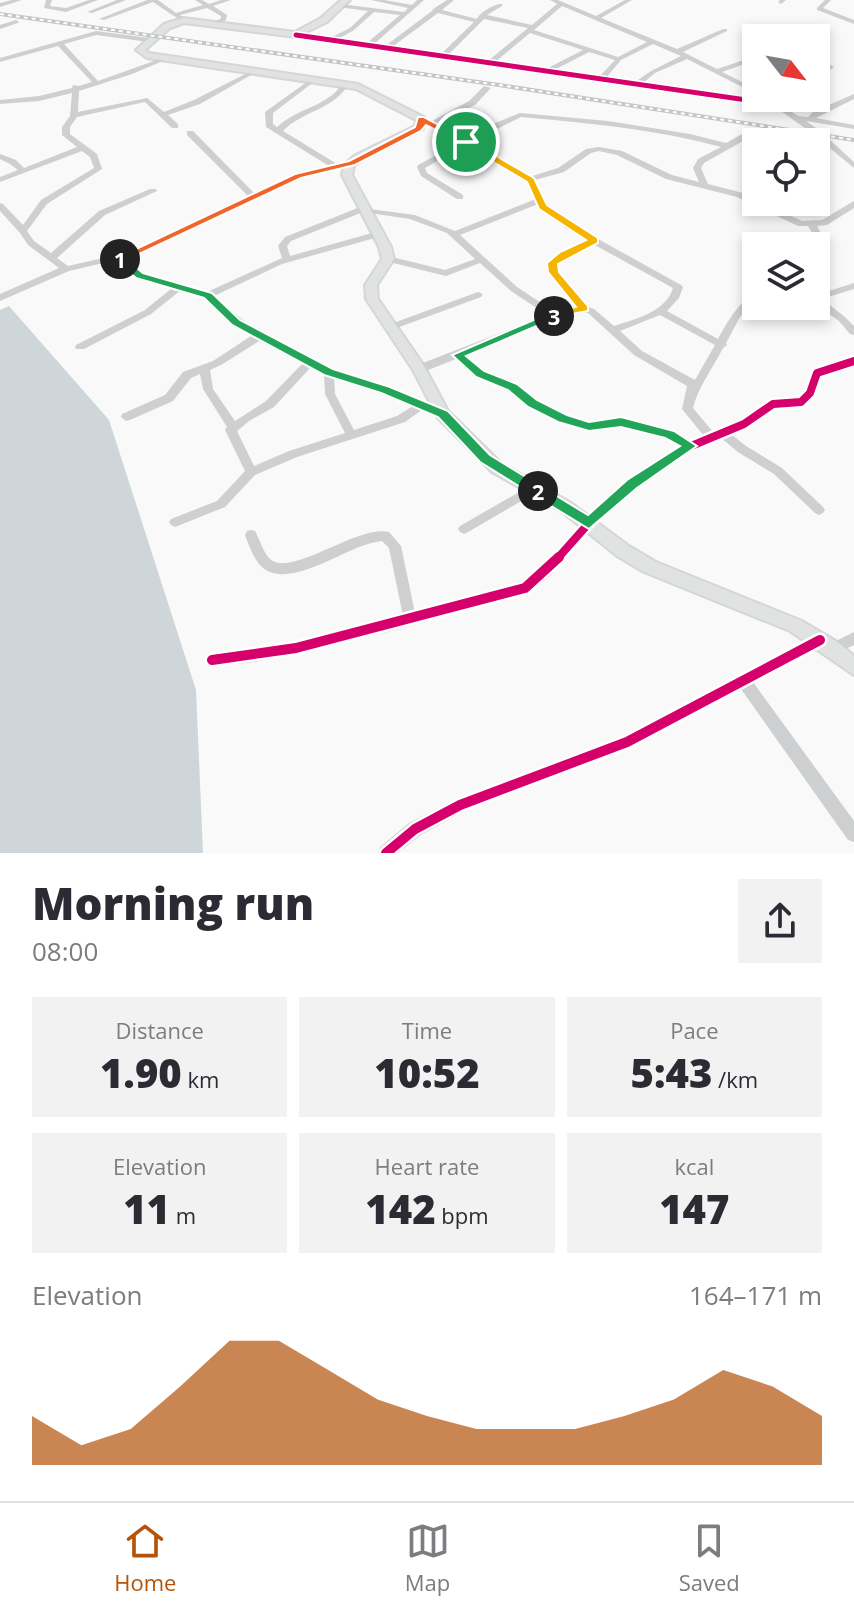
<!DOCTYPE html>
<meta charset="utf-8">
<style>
:root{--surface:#fff;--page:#f2f2f3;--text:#2b2b33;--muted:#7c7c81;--line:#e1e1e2;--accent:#b45309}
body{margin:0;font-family:"Open Sans",sans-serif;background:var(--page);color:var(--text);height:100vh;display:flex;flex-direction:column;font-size:30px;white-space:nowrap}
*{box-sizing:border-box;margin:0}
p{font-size:26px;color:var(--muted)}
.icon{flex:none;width:44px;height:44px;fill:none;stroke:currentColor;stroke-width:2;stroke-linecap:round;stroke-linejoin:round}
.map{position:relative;height:853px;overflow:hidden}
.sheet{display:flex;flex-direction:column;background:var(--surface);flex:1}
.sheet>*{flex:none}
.needle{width:52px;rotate:121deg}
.buttons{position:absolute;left:742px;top:24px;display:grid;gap:16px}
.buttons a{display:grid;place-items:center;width:88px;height:88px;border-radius:0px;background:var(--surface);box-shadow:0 4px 12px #0003;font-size:40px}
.pin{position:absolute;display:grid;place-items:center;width:68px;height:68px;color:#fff;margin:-34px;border:4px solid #fff;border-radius:50%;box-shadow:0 2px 8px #0007}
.km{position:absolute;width:40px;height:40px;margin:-20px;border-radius:50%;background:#222;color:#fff;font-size:22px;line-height:40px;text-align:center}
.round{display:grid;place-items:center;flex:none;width:84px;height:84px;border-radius:0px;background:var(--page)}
.overview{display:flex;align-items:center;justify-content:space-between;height:136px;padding:0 32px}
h1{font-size:44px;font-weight:800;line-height:60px}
.figures{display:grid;grid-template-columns:repeat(3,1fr);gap:12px;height:136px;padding:8px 32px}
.figures div{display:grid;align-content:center;border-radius:0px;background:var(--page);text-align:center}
.figures b{font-size:40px;font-weight:800}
.figures small{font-size:22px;font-weight:400}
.figures p{font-size:22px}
.chart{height:224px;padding:16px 32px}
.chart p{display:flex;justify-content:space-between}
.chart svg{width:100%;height:144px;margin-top:8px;fill:var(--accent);opacity:.7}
.menu{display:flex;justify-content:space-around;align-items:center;height:112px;border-top:2px solid var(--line);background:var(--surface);font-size:22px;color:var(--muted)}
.menu a{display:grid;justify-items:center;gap:4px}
.menu .on{color:var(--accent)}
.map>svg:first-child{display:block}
.water{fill:#ced6d9}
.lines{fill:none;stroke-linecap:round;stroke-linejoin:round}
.major-casing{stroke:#d5d6d7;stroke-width:4}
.minor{fill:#cecfd0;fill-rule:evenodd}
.major{fill:#e1e2e2;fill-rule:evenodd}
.rail-casing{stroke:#c3c5c6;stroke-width:4}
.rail{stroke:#fff;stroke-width:2;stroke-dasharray:4;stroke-linecap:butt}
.cycleway-far2-casing{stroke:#fff;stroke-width:8}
.cycleway-far1-casing{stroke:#fff;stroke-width:13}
.cycleway-casing{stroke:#fff;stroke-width:15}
.cycleway-far2{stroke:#d6006c;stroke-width:5}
.cycleway-far1{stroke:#d6006c;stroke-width:8}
.cycleway{stroke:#d6006c;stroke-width:10}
.split-1{fill:#f0652b;stroke:#fff;stroke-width:2}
.split-2{fill:#22a559;stroke:#fff;stroke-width:2}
.split-3{fill:#22a559;stroke:#fff;stroke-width:2}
.split-4{fill:#f5b400;stroke:#fff;stroke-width:2}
</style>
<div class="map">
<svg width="854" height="853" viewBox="0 0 854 853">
<rect width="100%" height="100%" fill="#f9f9f9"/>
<path class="water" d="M9,306l100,114 87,270 7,163h-203v-543z"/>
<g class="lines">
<g class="major-casing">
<path id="major" d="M341,0h9l-23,22 -31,15 -112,-14 -14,5 -25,22 4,3 209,31 66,33 -1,12 -61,31 -8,6 -2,9 39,72 3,12 -17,26 1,14 46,67 24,45 54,53 69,39 58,43 27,16 146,59 37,22 15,13v19l-64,-44 -146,-59 -27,-16 -56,-45 -69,-39 -54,-54 -25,-48 -47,-71 -1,-14 17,-26 -3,-12 -37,-72 2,-10 10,-9 61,-30 1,-6 -60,-31 -209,-31 -11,-8 28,-26 19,-6 112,14 26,-14z"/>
</g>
<g class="minor">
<path d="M12,0h10l-22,7v-4z"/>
<path d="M46,0h6l-2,6 16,2 23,-8h9l-32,12 -22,-4z"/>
<path d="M117,0h9l-34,13 -5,-1z"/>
<path d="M147,0h11l18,13 27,-8 -8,-5h7l7,4 12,-4h10l-18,6 14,9 -1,5 -11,6 -3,-2 9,-6v-2l-14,-8 -27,7 3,3 -3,2 -27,-18 -49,18 -5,-1z"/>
<path d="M371,0h13l28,5 5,-5h7l-50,44 11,2 47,-35 1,-2 14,-9h7l-12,10 35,9c3,-7 17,-15 25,-15v2l-15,9 45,10 25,-21 -7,-4h8l38,16 29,-16h7l-31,18 76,31 46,-20h4v2l-44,21 34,17 39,-13v4l-34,12 34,17v5l-69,-35 -32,14 -12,10 124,18v-3h4l27,18 10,1 5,-5 41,-18v5l-38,19 38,7v4l-48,-8 13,9 35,32v6l-41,-34 -39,-28 -445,-63 -36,-8 3,-2 34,5 20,-10 18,-17 -30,-4v-2l2,-1 64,8 4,-4zM562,6l85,36 -29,15 -84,-27zM374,12l26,3 -33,28 -29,-4 16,-9zM438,13l36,9 -33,32 -49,-7zM484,19l44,9 -40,33 -40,-6zM530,33l53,17 -37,19 -51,-7zM653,44l28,12 -30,15 -16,11 -29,-4 15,-18zM589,52l26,8 -16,17 -45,-7z"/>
<path d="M780,0h6l-5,4 -3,-2z"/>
<path d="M825,0h6l-8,8 31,12v4l-37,-14v-2z"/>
<path d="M16,20l3,2 -1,1 -18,6v-4z"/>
<path d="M96,31l53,7 3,2 -3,2 -53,-7 -32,9 34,37 67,-24 5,1 -38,16 -53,17 -1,21 69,-14 17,14 30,-12 59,-30 5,1 -58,33 -32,11 10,9v4h-6l-27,-26 -68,15 -7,10v7l27,20 5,15 -55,35 -20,27 7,10 17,12 48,-42 51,-22h6l1,2 -52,24 -48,43 11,8 61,-14 119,-56 -61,-61v-4h6l61,62 41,-19 34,-8 -63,-39 -1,-15 46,-33h4v2l-42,32v11l4,3c20,-19 50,-20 65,-43l6,1c-15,25 -46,26 -65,46l54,33 18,-3v4l-54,13 -166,78 -10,2 18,16 64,18 75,-34 -4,-12 7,-9 80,-32 3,1 1,3 46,6 40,16 81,-32 -8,-17 -63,-37 -40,23 2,5 36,22v4h-6l-36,-23 -4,-9 1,-2 42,-23 -24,-14 -18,-7v-4l14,4 37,-20 15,-15 7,2 -16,17 -36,18 26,16 18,-11 37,-15 88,8 82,13 36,9 27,-15h6v4l-55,31 -3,5 7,16 35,9 13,6v3h5l41,19 20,-1 32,-19v7l-27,17 -10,1 7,13 -6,9 -7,-2 5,-7 -8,-13h-10l-61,-29 -71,-18 -49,-24 -18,-4 -8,2 -27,19 -29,8 12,25 24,19 110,61 2,2 -4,11 -12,13 51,28c10,-18 20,-37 38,-46v8l-16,16 -14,26 1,2 -4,3c-10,20 -25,39 -30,60l20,24 27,-11 29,-20 29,-3 7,-7 8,-21 41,-12v7l-33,10 -6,18 -10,12 -30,3 -27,19 -17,7 15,12 36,22 41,39 2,3 -2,3 -4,2 -4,-2 -41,-39 -36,-22 -17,-14 -33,14 -52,35 -43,39 -43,50 -20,16 -134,38 -100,24 -48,9 -36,3 -5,-2 -2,-4 2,-4 5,-2c64,-6 128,-21 191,-38l-14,-68 -7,-7c-33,2 -89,50 -119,27 -9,-8 -14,-22 -18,-33l2,-4 4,-1 4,1c5,9 8,21 15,28 22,19 86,-34 119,-27l12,14 14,67 106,-29 21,-16 43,-48 43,-39 52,-35 -14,-8 -45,-12 -32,4 -31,-8 -29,-15 -25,-20 -28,-10 -20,-18 -33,13h-8l-1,-3 1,-3 132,-51 -36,-24 -31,-28 -34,13 -61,-15 -2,-2 5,-3 57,14 30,-11 -28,-26 -37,-14 -47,-7 -72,29 -4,5 3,10 89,-25 4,3 -1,2 -100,28 -68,32c68,63 149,82 233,115l1,3 -1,3 -4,1 -21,-8 -17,12 -108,35 -42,18 -30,32 -50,20 -4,-2 -2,-3 2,-3 46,-18 28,-30 -20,-41 2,-3 -24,-38 -3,-15 -9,4 -18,23 -43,19 -4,1 -5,-4 1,-3 43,-19 18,-23 30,-11 38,-25 -22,-16 -24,-23 -24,-7 -30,24 -67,35h-8l-1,-2 1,-2 69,-35 27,-22 -35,-10 -21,-18 -47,11 -69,30v-7l59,-26 -31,-23 -8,-12 -20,-22v-8l3,1 20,21 18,-25 53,-32 -4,-11 -8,-6 -82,31v-5l18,-7 -8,-6 -10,-5v-5l16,6 8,8 53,-21 -15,-12v-8l8,-11 2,-23 -33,8 -39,3v-4l39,-4 33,-8 1,-3 6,1 13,-4 -34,-36 -58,16v-4zM521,117c67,6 134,12 200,30l-23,12 -5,9 6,14 -27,-7 -50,-24 -23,-4 -13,2 -28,19 -29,9 -58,-35zM538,204l27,24 22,12 -27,12 -13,11 4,11 25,31 -21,7 -38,-25 -57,-52zM593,244l80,44c-7,24 -38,31 -59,38l-20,-17 -6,-2 -30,-36 -1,-7 9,-8zM577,311l11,2 46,42 53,31 -5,23 22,27 -13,5 -18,-9 -52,-14 -32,4 -24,-6 -28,-15 -25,-20 -28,-10 -20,-16zM660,315l55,30 -20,35 -53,-29 -22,-20zM259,341l44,22 -37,38 -31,20 -22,-32 -3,-19 11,-5zM311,367l13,6 1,21 20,39 -56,18 -35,15 -17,-35 12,-10 25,-14zM334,377l79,29 -16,10 -43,14 -19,-36z"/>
<path d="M831,65l3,2 -1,1 -17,9v-5z"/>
<path d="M854,283v6l-32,10 23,18 9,9v9l-4,-1 -11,-13 -23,-16v-10z"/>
<path d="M478,292l3,1 2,2 -2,2 -87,32h-6l-2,-2 2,-2z"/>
<path d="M533,484l4,2 2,3 -2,3 -69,40 -4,2 -4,-2 -2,-3 2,-3z"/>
<path d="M854,632v13l-21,10 -5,-2 -2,-4 2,-4z"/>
<path d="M820,634l5,2 2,4 -2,4 -72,38 101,139v21l-6,-2 -107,-151 -109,58 -168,64 -43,24 -23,18h-20l2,-6 29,-24 46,-23 168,-64z"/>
</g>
<use href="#major" class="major"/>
<g class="rail-casing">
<path id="rail" d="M0,14l499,71 355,55"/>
</g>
<use href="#rail" class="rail"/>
<g class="cycleway-far2-casing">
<path id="cycleway-far2" d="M296,35l479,69"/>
</g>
<g class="cycleway-far1-casing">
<path id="cycleway-far1" d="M557,559l32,-36 43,-39 52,-35 60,-25 29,-20 28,-2 9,-9 7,-20 37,-12"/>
</g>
<g class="cycleway-casing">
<g id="cycleway">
<path d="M212,660l84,-12 229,-60 34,-31"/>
<path d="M386,853l29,-24 45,-24 167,-63 193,-102"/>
</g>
</g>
<use href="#cycleway-far2" class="cycleway-far2"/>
<use href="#cycleway-far1" class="cycleway-far1"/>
<use href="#cycleway" class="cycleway"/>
</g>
<path class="split-1" d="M418,117h6l46,25 -7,2 -37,-19 -5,6 -66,34 -54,13 -177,83 -9,-2 180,-85 54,-13 66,-34z"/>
<path class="split-2" d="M116,257h8l19,16 69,20 28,27 93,49 57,18 58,24 42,44 52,32v8h-9l-53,-33 -42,-45 -57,-24 -57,-18 -92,-50 -28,-27 -68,-20 -20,-17z"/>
<path class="split-3" d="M550,313l10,3 -94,40 18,15 33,13 20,16 30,15 22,7 32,-5 53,14 23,15 -60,42 -48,41 -56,-34v-8h9l46,28 39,-35 53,-34 -15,-8 -44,-11 -32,4 -31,-9 -30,-15 -20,-17 -32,-13 -24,-22z"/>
<path class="split-4" d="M463,140h6l65,38 13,27 51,33v5l-40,21 1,8 29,34v5l-38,7v-5l26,-6 -28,-35 -1,-9 13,-11 26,-12 -47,-31 -12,-27 -64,-38z"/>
</svg>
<div class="buttons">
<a><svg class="needle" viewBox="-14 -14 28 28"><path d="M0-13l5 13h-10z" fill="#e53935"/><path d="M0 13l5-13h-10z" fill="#7c7c81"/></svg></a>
<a><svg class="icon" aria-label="locate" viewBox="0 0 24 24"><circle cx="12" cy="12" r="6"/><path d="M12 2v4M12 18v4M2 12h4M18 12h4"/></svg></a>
<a><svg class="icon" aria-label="layers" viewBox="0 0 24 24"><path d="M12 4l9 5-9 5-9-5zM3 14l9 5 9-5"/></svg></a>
</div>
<div class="pin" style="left:466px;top:142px;background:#1e9e55"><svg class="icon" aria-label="arrive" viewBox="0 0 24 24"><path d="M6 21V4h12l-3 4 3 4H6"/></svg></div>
<b class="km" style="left:120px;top:259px">1</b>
<b class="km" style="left:538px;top:491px">2</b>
<b class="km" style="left:554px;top:316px">3</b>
</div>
<section class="sheet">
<div class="overview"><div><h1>Morning run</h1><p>08:00</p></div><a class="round"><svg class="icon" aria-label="share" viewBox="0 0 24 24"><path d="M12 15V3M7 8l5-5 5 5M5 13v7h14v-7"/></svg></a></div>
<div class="figures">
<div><p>Distance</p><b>1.90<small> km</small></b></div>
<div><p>Time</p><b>10:52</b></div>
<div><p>Pace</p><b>5:43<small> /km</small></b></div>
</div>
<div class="figures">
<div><p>Elevation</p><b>11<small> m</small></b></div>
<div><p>Heart rate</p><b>142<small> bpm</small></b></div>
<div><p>kcal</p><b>147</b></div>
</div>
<div class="chart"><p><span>Elevation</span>164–171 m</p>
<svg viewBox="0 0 160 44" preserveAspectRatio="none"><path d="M0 44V29L10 38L20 33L30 20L40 6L50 6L60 15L70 24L80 29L90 33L100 33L110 33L120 29L130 24L140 15L150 20L160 29V44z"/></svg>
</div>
</section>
<nav class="menu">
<a class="on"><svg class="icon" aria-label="home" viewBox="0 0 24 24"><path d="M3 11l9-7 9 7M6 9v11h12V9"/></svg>Home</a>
<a><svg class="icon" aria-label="map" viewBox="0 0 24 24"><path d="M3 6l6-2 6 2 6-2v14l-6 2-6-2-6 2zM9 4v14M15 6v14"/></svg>Map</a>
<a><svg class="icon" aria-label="saved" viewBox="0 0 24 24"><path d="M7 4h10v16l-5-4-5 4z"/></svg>Saved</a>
</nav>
